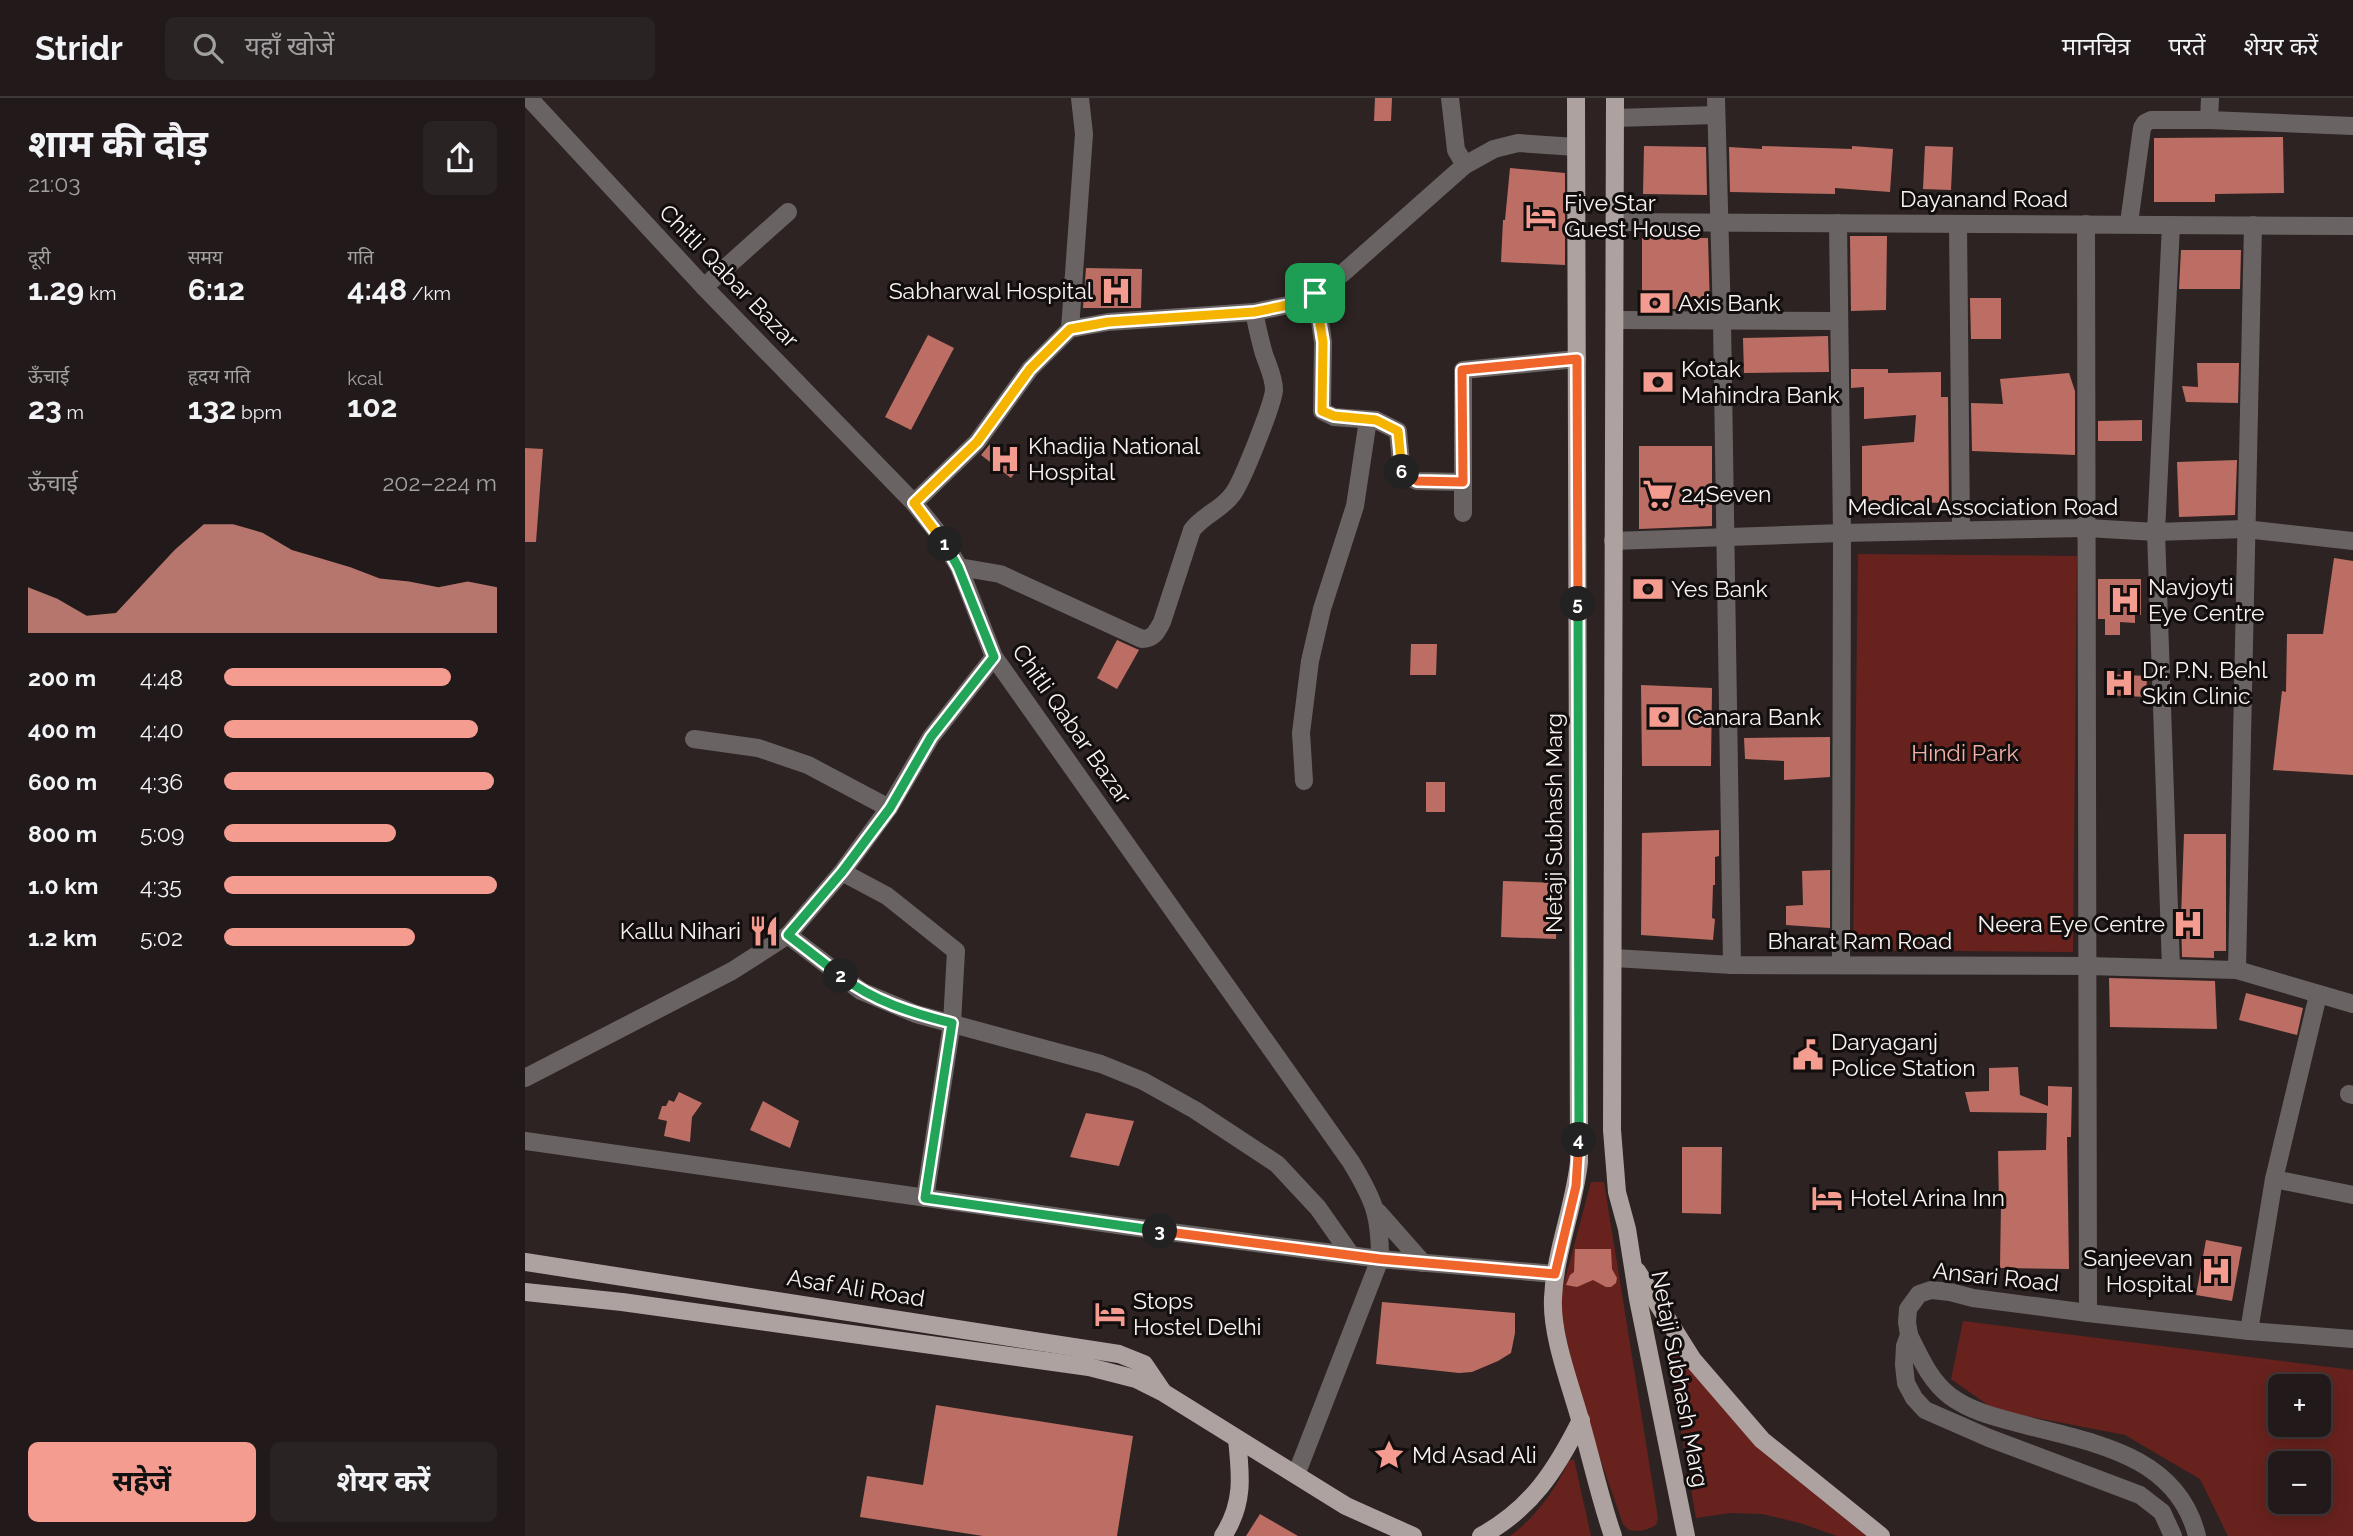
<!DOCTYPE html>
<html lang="hi">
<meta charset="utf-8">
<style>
:root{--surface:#221a1a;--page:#2a2323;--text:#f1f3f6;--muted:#a2a1a2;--line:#3f3839;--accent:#f59c91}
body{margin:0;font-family:Raleway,"Noto Sans Devanagari",sans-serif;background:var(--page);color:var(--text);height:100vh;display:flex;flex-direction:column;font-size:26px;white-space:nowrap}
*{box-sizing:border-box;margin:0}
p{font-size:23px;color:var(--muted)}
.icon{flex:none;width:38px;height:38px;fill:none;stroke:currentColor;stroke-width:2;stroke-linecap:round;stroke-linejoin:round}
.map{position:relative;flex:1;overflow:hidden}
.side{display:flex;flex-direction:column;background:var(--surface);width:525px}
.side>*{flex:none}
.fabs{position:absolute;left:1743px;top:1276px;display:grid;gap:14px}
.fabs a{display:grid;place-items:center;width:63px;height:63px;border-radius:10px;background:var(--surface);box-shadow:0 4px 18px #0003,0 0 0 2px var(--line);font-size:35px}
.pin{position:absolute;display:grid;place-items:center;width:60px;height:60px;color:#fff;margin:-30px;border-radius:14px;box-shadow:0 4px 10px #0006}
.km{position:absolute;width:35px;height:35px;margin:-18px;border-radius:50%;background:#222;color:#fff;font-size:19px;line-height:35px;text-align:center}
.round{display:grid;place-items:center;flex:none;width:74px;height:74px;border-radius:10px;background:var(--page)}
.summary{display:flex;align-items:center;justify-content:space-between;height:119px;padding:0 28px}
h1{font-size:38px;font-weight:700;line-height:52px}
.figures{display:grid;grid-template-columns:repeat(3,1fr);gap:10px;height:119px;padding:7px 28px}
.figures div{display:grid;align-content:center}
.figures b{font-size:30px;font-weight:700}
.figures small{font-size:19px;font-weight:400}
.figures p{font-size:19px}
.chart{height:196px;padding:14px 28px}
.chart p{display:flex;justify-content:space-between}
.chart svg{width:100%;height:126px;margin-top:7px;fill:var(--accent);opacity:.7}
.button{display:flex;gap:14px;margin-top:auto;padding:14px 28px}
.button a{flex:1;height:80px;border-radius:10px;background:var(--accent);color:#111;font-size:28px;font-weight:700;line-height:80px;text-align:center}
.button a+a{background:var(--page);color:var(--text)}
ul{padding:0 28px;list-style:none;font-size:23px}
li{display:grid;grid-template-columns:112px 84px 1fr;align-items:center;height:52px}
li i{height:18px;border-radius:9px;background:var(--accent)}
header{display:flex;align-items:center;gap:42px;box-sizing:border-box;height:98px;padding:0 35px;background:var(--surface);border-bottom:2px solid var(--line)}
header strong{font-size:33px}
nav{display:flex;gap:38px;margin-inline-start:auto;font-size:24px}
.search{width:490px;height:63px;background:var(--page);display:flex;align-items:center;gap:18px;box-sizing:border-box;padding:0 24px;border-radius:10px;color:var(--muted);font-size:26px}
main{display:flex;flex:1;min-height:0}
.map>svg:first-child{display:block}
.green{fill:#68221d;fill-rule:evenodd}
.building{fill:#bd6e64}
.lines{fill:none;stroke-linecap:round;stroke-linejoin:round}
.minor{stroke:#696463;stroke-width:18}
.major{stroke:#ada2a0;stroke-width:18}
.split-1-casing{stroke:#fff;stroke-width:14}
.split-2-casing{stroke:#fff;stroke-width:14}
.split-3-casing{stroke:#fff;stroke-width:14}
.split-4-casing{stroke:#fff;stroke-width:14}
.split-5-casing{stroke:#fff;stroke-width:14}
.split-6-casing{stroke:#fff;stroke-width:14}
.split-7-casing{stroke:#fff;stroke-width:14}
.split-1{stroke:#f5b400;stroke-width:9}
.split-2{stroke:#22a559;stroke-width:9}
.split-3{stroke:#22a559;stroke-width:9}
.split-4{stroke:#f0652b;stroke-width:9}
.split-5{stroke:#22a559;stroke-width:9}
.split-6{stroke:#f0652b;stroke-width:9}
.split-7{stroke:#f5b400;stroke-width:9}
.labels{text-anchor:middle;stroke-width:6;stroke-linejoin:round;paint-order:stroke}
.street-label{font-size:23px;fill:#f9f2f1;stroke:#120e0d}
.poi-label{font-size:23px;fill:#f9f2f1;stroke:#120e0d;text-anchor:start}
.park-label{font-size:23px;fill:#f1afa6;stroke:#120e0d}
</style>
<header>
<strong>Stridr</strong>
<div class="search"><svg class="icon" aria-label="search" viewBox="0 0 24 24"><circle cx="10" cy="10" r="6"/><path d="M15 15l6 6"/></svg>यहाँ खोजें</div>
<nav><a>मानचित्र</a><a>परतें</a><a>शेयर करें</a></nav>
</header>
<main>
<section class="side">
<div class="summary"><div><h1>शाम की दौड़</h1><p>21:03</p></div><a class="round"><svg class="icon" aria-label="share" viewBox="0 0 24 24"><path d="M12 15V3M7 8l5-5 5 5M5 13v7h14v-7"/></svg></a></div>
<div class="figures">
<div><p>दूरी</p><b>1.29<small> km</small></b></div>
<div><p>समय</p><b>6:12</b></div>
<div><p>गति</p><b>4:48<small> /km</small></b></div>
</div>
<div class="figures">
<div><p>ऊँचाई</p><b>23<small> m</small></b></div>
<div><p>हृदय गति</p><b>132<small> bpm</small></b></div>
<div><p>kcal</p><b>102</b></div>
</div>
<div class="chart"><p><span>ऊँचाई</span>202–224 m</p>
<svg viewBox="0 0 160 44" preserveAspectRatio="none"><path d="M0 44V28L10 32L20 38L30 37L40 26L50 15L60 6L70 6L80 9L90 15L100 18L110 21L120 25L130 26L140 28L150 26L160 28V44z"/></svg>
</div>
<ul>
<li><b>200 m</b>4:48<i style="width:83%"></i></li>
<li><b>400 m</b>4:40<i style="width:93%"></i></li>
<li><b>600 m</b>4:36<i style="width:99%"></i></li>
<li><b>800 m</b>5:09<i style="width:63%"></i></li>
<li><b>1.0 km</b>4:35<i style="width:100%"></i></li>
<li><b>1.2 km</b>5:02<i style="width:70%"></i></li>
</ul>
<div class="button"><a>सहेजें</a><a>शेयर करें</a></div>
</section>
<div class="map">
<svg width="1828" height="1438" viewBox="0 0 1828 1438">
<rect width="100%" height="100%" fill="#2d2322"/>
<g class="green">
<path d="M1333,456l219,2 -4,396 -220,-2z"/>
<path d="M1066,1084h13l54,336 -2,7c-8,5 -18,7 -27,5l-6,-6 -45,-129 -19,-93z"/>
<path d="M1438,1223l390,49v166h-125l-28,-57 -75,-44 -130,-25 -44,-31zM1755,1288h39v38h-39zM1755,1365h39v39h-39z"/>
<path d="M1141,1247l206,191h-35l-37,-13 -38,-9 -32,-1 -34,5z"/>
<path d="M1049,1361l17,77h-81c26,-19 45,-46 59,-75z"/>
</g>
<g class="building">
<path d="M850,0h17l-1,23h-17z"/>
<path d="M1758,39l1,56 -69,1v8h-61v-64z"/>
<path d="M1119,48l62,1 1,48 -64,-1z"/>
<path d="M1237,48l90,3v-3l41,3 -3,43 -55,-4v6l-105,-2 -1,-45 33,2z"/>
<path d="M1400,48l28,1 -2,43 -28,-1z"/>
<path d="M985,70l55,5v92l-64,-3 2,-42h2z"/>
<path d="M1325,138h37l-1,74 -35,1z"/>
<path d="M1117,140h66l2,71h-68z"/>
<path d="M1656,152h60l-1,39h-61z"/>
<path d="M561,170l56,1 -1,39h-58z"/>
<path d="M1445,200h31v41h-30z"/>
<path d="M403,237l26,13 -43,82 -26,-13z"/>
<path d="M1303,238l1,36 -85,1 -1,-35z"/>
<path d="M1672,265h42l-1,40 -52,-1 -4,-16 16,1z"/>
<path d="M1326,271h37v4l53,-1v25h7l1,106 -87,-2v-55l52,-4 2,-27 -52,4v-32l-13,1z"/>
<path d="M1544,275l6,18v64l-103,-4 -1,-48 32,1 -3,-25z"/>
<path d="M1617,322v21h-44v-20z"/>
<path d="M465,346l29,23 -8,11 -30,-23z"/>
<path d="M1114,348h73v80l-73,3z"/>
<path d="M0,350l18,1 -7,93h-11z"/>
<path d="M1712,362l-2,55 -56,2 -2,-55z"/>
<path d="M1809,460l19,3v214l-80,-5 9,-79 4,1 1,-58h36z"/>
<path d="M1573,481h43v36h-6v8l-15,-1v13h-15v-16h-7z"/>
<path d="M592,542l22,10 -22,39 -20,-11z"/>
<path d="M886,546h26l-1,31h-26z"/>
<path d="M1581,576l41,2 -1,21 -41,-2z"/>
<path d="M1116,587l71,3 -1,78h-69z"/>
<path d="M1305,639v40l-46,3v-19l-39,-2 -1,-21z"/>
<rect x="901" y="684" width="19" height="30"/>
<path d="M1194,732v26l-4,1v28h-2l-1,33 3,1 -2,21 -72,-5 1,-102z"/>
<path d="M1659,736h42v117h-12v7l-32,-1 -1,-40z"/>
<path d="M1305,772v58l-44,-3v-19l17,-1 -1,-34z"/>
<path d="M978,783l55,2 -2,56 -55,-2z"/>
<path d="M1584,880l106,3 2,48 -107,-2z"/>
<path d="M1721,895l57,15 -6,27 -58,-15z"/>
<path d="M1493,969l2,28 28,11v-20l24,1 -1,50h-4l2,132 -69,-1 1,-64h-2l-1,-53 48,-1 1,-37 -77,-1 -5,-20 24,-1v-23z"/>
<path d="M154,994l23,11 -10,14 -2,25 -26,-6 3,-15 -9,-2 4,-13h4l3,-6 5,2z"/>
<path d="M238,1003l36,20 -9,27 -40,-18z"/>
<path d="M561,1015l48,8 -15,45 -49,-9z"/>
<path d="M1157,1049h40l-1,67 -39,-1z"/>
<path d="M1681,1142l36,7 -10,54 -36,-6z"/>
<path d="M1050,1151h36l1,20 5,9 -1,5 -5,4h-5l-13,-7 -16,7 -11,-2 4,-10 4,-3z"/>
<path d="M857,1204l133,11v20l-4,20 -13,8 -26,11 -13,1 -83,-9z"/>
<path d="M411,1307l197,31 -16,100h-134l-123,-19 7,-41 56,9z"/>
<path d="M735,1416l38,22h-52z"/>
</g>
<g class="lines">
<g class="minor">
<path d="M4,0l175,189 210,216 25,31 20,33 35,90 357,505c23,38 29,53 29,97l-84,216"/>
<path d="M925,0l6,52 9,15"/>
<path d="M1191,0l6,222 10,645"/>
<path d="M1090,20l101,-3"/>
<path d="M1684,22l1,-22"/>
<path d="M1090,124l738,4"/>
<path d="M1313,125l4,310 -1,432"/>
<path d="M1604,125l13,-95 3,-5 6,-3h58l144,6"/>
<path d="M1433,126l3,305"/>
<path d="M1561,126l2,1089"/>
<path d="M179,189l84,-75"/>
<path d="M791,195l7,49 -1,69 12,6 42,3 22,11 4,42 15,8 46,1"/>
<path d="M1090,222l223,1"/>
<path d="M545,231l14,-195 -4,-36"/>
<path d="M389,405l63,-61 53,-73 40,-40 38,-7 146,-10 34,-7 28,-12 27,-20 122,-108 29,-16 24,-6 58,4"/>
<path d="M938,415v-143l114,-11"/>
<path d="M1088,443l229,-8 245,-5 69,4 89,-3 108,12"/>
<path d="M434,469l41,7 142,65c12,0 15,-8 20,-17l30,-92c11,-15 29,-20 40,-35 9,-10 41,-91 42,-105 0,-13 -6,-24 -10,-36 -4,-13 -7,-28 -10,-42"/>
<path d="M169,641l64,9 50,17 81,43"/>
<path d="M779,683l-3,-48 9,-72 12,-52 33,-103 13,-86"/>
<path d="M317,774l45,24 69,55 -4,72 -27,175"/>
<path d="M263,837l73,56 55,23 185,50 42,17 52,29 82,54 41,44 33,47"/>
<path d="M1089,860l118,7 355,1 150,4 116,34"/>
<path d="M1646,870l-15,-436 15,-307"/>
<path d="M1712,872l16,-745"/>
<path d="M0,980l207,-107 56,-36 54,-63 47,-64 42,-71 63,-80"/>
<path d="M1824,996l4,1"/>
<path d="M0,1043l599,85 256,33 175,15"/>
<path d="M1749,1081l79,16"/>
<path d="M853,1114l45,51"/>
<path d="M1724,1233l25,-152 44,-184"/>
<path d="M1384,1237c11,22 21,46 41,61 19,14 41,20 64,26 71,20 162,29 183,114"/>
<path d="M1648,1438l-11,-24 -22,-17 -151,-57 -64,-28 -11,-12 -8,-15 -2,-18 1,-19 4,-11 -2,-13 1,-13 11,-15 12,-4 19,2 23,6 115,15 161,18 104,8"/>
</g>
<g class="major">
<path d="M1051,0l3,1064c-5,46 -24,90 -26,136 -2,38 18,88 28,125 11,38 19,76 32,113"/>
<path d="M1090,0l-3,1032 5,62 10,37 11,70 48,237"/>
<path d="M0,1164l594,92 25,10 19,28"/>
<path d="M1112,1173l56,89 69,80 119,96"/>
<path d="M0,1194l97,10 467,65 47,12 28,14 182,113 67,30"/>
<path d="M698,1438c21,-32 18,-60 14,-97"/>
<path d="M956,1438c50,-27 75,-66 100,-116"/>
</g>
</g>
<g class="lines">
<g class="split-1-casing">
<path id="split-1" d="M420,446l-31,-41 63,-61 53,-73 40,-40 38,-7 146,-10 34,-7 27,-12"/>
</g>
<g class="split-2-casing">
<path id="split-2" d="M316,878l-53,-41 54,-63 48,-64 41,-71 63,-80 -36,-90 -13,-23"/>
</g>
<g class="split-3-casing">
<path id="split-3" d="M316,878c32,25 71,37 111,47l-27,175 235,33"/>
</g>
<g class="split-4-casing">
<path id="split-4" d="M635,1133l220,28 175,15 21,-88 3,-46"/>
</g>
<g class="split-5-casing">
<path id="split-5" d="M1053,506l1,536"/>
</g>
<g class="split-6-casing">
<path id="split-6" d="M877,374l15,9 46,1 -1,-112 115,-11 1,245"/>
</g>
<g class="split-7-casing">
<path id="split-7" d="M790,195l8,49 -1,69 12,5 42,4 22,11 4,41"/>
</g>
<use href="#split-1" class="split-1"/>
<use href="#split-2" class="split-2"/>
<use href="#split-3" class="split-3"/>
<use href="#split-4" class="split-4"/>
<use href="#split-5" class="split-5"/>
<use href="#split-6" class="split-6"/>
<use href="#split-7" class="split-7"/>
</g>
<defs>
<g id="hotel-bare" transform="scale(2.415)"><path d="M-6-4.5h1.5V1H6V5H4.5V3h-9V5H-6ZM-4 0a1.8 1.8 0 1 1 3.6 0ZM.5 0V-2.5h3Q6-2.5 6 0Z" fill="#f59c91" stroke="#120e0d" stroke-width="2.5" paint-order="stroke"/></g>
<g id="hospital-bare" transform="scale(2.415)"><path d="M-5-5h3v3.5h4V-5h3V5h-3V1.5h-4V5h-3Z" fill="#f59c91" stroke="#120e0d" stroke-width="2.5" paint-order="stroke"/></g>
<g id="bank-bare" transform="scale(2.415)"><path d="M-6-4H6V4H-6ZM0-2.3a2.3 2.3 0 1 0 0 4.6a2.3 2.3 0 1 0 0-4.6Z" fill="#f59c91" stroke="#120e0d" stroke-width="2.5" paint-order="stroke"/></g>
<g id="supermarket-bare" transform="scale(2.415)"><path d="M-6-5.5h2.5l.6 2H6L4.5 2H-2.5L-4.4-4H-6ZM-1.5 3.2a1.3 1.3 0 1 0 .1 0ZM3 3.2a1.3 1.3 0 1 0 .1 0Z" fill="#f59c91" stroke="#120e0d" stroke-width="2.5" paint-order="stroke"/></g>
<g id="restaurant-bare" transform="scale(2.415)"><path d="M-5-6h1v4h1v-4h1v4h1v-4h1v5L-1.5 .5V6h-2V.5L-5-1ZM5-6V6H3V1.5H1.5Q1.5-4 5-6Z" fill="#f59c91" stroke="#120e0d" stroke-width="2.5" paint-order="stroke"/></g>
<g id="civic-bare" transform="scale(2.415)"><path d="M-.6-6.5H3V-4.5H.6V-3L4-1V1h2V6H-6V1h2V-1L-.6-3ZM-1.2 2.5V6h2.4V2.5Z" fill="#f59c91" stroke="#120e0d" stroke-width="2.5" paint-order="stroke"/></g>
<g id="sight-bare" transform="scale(2.415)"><path d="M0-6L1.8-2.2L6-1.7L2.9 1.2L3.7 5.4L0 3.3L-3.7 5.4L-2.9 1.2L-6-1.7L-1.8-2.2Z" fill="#f59c91" stroke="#120e0d" stroke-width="2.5" paint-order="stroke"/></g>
</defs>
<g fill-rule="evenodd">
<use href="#hotel-bare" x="1016" y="118"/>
<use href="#hospital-bare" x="591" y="193"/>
<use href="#bank-bare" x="1130" y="205"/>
<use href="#bank-bare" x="1133" y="284"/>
<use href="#hospital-bare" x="480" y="361"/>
<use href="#supermarket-bare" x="1133" y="396"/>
<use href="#bank-bare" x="1123" y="491"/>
<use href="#hospital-bare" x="1600" y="502"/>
<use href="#hospital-bare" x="1594" y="585"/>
<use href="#bank-bare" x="1139" y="619"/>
<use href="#hospital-bare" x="1663" y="826"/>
<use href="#restaurant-bare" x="239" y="833"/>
<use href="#civic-bare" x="1283" y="957"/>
<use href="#hotel-bare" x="1302" y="1100"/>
<use href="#hospital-bare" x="1691" y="1173"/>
<use href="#hotel-bare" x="585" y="1216"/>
<use href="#sight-bare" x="864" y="1357"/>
</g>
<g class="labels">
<g class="street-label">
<text x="1459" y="109">Dayanand Road</text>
<text transform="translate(204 178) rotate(46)" y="8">Chitli Qabar Bazar</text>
<text x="1458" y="417">Medical Association Road</text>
<text transform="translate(547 626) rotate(55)" y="8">Chitli Qabar Bazar</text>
<text transform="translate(1029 725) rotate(-90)" y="8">Netaji Subhash Marg</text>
<text x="1335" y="851">Bharat Ram Road</text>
<text transform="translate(1471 1179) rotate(6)" y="8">Ansari Road</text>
<text transform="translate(331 1190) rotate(9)" y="8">Asaf Ali Road</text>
<text transform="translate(1155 1281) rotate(79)" y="8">Netaji Subhash Marg</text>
</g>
<g class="poi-label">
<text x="1039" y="113">Five Star<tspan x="1039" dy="26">Guest House</tspan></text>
<text x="568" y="201" text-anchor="end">Sabharwal Hospital</text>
<text x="1153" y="213">Axis Bank</text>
<text x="1156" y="279">Kotak<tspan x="1156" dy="26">Mahindra Bank</tspan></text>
<text x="503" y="356">Khadija National<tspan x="503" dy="26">Hospital</tspan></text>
<text x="1156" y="404">24Seven</text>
<text x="1623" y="497">Navjoyti<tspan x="1623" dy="26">Eye Centre</tspan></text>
<text x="1146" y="499">Yes Bank</text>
<text x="1617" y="580">Dr. P.N. Behl<tspan x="1617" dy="26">Skin Clinic</tspan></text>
<text x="1162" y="627">Canara Bank</text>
<text x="1640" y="834" text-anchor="end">Neera Eye Centre</text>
<text x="216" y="841" text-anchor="end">Kallu Nihari</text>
<text x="1306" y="952">Daryaganj<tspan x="1306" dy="26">Police Station</tspan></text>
<text x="1325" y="1108">Hotel Arina Inn</text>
<text x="1668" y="1168" text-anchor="end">Sanjeevan<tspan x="1668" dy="26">Hospital</tspan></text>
<text x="608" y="1211">Stops<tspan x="608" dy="26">Hostel Delhi</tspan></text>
<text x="887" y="1365">Md Asad Ali</text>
</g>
<g class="park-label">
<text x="1440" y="663">Hindi Park</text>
</g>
</g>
</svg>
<div class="fabs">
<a>+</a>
<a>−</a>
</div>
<div class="pin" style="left:790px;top:195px;background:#1e9e55"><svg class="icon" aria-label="arrive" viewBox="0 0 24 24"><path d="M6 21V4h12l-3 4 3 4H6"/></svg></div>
<b class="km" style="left:420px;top:446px">1</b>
<b class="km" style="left:316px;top:878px">2</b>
<b class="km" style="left:635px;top:1133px">3</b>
<b class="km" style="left:1054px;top:1042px">4</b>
<b class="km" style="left:1053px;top:506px">5</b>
<b class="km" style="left:877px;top:374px">6</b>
</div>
</main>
